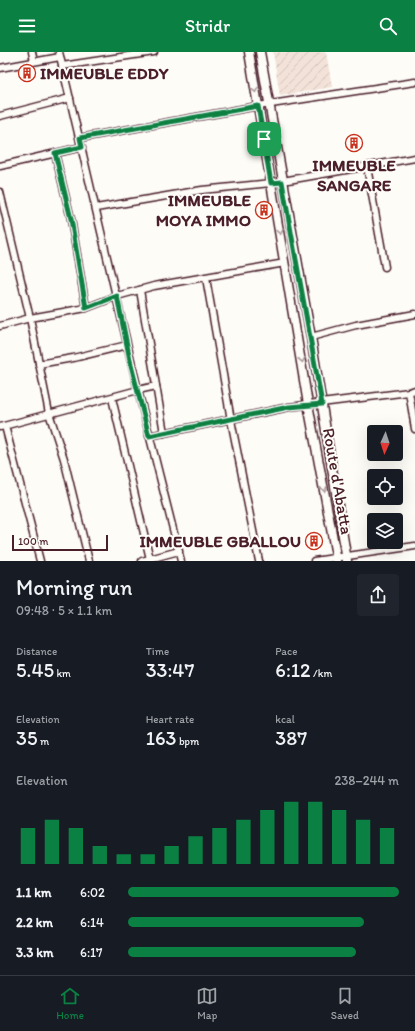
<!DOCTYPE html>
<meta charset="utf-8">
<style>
:root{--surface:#171b24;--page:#20242c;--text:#f1f3f6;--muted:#9ea1a6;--line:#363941;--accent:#0b8043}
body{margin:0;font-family:Itim,sans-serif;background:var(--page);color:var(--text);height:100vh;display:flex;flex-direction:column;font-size:15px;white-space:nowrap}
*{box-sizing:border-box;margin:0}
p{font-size:13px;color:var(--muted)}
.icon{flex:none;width:22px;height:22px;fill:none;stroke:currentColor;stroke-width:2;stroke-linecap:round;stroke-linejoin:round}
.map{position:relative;height:509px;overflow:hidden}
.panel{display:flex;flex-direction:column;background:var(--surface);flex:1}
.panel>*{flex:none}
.needle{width:26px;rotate:183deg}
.controls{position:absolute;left:367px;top:373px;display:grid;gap:8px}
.controls a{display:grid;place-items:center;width:36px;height:36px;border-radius:4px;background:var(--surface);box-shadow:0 4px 16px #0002;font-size:20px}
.scale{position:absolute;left:12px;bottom:10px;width:96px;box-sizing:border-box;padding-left:4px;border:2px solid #4a1f2b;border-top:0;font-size:11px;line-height:14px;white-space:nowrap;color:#4a1f2b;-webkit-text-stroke:3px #fdfcf7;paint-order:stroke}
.pin{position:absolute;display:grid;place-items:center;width:34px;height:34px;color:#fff;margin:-17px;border-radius:8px;box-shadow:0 2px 6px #0006}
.round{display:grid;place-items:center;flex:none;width:42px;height:42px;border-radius:4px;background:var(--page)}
.head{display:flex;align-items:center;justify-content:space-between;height:68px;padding:0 16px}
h1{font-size:22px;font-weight:600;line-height:30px}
.metrics{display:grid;grid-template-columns:repeat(3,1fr);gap:6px;height:68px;padding:4px 16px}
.metrics div{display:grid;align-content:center}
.metrics b{font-size:20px;font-weight:600}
.metrics small{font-size:11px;font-weight:400}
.metrics p{font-size:11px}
.chart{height:112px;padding:8px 16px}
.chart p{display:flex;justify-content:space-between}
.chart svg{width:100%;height:72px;margin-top:4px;stroke:var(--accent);stroke-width:6}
ul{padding:0 16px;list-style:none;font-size:13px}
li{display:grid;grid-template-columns:64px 48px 1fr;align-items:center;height:30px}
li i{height:10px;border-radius:5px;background:var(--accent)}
header{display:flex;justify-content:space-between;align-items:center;height:52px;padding:0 16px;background:var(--accent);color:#fff;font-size:18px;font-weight:600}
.tabs{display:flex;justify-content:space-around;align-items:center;height:56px;border-top:1px solid var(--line);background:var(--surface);font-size:11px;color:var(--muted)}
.tabs a{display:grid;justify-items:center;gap:2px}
.tabs .selected{color:var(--accent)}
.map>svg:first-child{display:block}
.industrial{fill:url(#industrial-furrows)}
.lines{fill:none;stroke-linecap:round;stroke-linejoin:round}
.street-casing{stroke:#4a1f2b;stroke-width:9}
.secondary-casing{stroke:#4a1f2b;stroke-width:11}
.street{stroke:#fdfcf7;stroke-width:6}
.secondary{stroke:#fdfcf7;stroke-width:8}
.oneway{stroke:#ac999b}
.route-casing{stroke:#fff;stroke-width:8}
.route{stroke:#0b8043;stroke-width:5}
.labels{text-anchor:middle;stroke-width:4;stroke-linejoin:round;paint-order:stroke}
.poi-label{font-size:17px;font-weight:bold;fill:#4a1f2b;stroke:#fdfcf7;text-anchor:end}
.street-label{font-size:17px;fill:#4a1f2b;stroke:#fdfcf7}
</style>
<header><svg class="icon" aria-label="menu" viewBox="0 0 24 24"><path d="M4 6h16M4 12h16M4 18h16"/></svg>Stridr<svg class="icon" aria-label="search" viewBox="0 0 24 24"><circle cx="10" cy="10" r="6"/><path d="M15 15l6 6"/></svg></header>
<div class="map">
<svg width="415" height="509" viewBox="0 0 415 509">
<defs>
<pattern id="industrial-furrows" width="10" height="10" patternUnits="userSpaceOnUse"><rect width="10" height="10" fill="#f2e2d8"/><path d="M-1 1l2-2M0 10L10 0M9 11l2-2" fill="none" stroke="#d1c1ba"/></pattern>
</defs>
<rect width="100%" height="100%" fill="#fdfcf7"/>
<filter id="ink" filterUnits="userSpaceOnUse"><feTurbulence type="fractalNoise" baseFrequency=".025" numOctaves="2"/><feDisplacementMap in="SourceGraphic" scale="8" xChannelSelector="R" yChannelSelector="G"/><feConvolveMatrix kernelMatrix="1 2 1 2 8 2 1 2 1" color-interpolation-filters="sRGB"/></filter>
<g filter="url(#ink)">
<path class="industrial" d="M273,0h53l6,35 -52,9z"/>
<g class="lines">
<g class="street-casing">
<g id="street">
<path d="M32,0l2,9"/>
<path d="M62,14l92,-14"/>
<path d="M0,16l60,-11"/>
<path d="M0,64l70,-18"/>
<path d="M80,86l178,-32 157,-24"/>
<path d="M55,101l16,66 15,89"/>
<path d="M0,114l82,-19"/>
<path d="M367,115l18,100"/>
<path d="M0,140l30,126 19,95 15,46 25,102"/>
<path d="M96,156l106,-18 69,-7 144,-25"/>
<path d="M206,226l25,142 28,141"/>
<path d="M140,238l24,143"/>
<path d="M0,274l30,-8 56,-10 31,-12 37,-10 131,-23"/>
<path d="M311,285l45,-12 59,-11"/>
<path d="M39,312l34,-6 54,-13"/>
<path d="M156,334l-18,4 43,171"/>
<path d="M409,340l6,37"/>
<path d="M112,346l38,161"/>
<path d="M5,374l35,135"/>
<path d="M0,375l138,-37 -79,-338"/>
<path d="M149,384l140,-29 120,-15 6,-2"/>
<path d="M142,509l37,-10"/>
<path d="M314,509l101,-15"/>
</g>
</g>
<g class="secondary-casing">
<g id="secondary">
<path d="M249,0l59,352 29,157"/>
<path d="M260,0l51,285 36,224"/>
</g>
</g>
<use href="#street" class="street"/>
<use href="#secondary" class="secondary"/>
</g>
<defs><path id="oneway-chevron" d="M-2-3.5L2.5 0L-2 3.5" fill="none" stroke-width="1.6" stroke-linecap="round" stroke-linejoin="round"/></defs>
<g class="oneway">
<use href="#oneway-chevron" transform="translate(255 38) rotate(80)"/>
<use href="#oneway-chevron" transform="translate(280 180) rotate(80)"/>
<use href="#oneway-chevron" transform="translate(302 308) rotate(80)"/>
<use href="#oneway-chevron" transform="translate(324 437) rotate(80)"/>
</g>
</g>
<g class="lines" filter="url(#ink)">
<g class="route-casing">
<path id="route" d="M258,54l13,77 11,-1 40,222 -33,3 -140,29 -18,-71 -14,-69 -31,12 -15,-89 -16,-66 27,-6 -2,-9z"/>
</g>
<use href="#route" class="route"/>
</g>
<defs>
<g id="building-ring" transform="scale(0.9)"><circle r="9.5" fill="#fdfcf7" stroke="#c8321e" stroke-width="1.5"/><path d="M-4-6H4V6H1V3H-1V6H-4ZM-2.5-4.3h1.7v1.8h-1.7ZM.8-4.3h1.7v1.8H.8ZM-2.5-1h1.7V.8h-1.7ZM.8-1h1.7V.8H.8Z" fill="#c8321e"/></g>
</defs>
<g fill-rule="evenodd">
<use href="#building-ring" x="27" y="21"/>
<use href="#building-ring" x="354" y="91"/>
<use href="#building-ring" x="264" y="158"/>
<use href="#building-ring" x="314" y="489"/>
</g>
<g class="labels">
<g class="poi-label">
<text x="40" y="27" text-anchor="start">IMMEUBLE EDDY</text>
<text x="354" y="119" text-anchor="middle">IMMEUBLE<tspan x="354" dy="20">SANGARE</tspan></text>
<text x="251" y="154">IMMEUBLE<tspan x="251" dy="20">MOYA IMMO</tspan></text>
<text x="301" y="495">IMMEUBLE GBALLOU</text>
</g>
<g class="street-label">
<text transform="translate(338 429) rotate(80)" y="6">Route d'Abatta</text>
</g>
</g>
</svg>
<div class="controls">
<a><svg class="needle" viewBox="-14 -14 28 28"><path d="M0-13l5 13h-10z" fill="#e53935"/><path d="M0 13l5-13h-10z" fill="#9ea1a6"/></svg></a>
<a><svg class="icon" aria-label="locate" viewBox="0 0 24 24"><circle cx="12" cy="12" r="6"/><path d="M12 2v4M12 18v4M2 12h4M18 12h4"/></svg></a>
<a><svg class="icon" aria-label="layers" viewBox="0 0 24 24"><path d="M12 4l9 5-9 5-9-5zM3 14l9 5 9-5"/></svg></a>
</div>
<div class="scale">100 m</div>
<div class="pin" style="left:264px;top:87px;background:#1e9e55"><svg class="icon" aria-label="arrive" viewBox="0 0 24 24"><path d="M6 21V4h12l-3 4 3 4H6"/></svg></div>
</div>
<section class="panel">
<div class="head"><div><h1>Morning run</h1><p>09:48 · 5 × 1.1 km</p></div><a class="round"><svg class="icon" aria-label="share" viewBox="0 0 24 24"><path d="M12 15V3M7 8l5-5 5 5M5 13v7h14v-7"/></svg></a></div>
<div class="metrics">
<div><p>Distance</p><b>5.45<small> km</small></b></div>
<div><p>Time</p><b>33:47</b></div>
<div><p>Pace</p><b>6:12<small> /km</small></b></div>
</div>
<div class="metrics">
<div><p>Elevation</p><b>35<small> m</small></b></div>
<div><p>Heart rate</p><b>163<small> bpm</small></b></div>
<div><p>kcal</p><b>387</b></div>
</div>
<div class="chart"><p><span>Elevation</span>238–244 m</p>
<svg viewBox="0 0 160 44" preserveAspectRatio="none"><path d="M5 44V22M15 44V17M25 44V22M35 44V33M45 44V38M55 44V38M65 44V33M75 44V27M85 44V22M95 44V17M105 44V11M115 44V6M125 44V6M135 44V11M145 44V17M155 44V22"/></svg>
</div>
<ul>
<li><b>1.1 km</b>6:02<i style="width:100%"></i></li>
<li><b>2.2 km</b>6:14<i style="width:87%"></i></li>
<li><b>3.3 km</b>6:17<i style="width:84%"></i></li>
</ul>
</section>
<nav class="tabs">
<a class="selected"><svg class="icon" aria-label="home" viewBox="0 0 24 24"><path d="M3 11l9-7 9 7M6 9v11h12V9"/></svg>Home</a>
<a><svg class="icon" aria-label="map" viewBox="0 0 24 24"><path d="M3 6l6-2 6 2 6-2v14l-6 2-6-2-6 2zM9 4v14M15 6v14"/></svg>Map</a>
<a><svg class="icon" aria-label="saved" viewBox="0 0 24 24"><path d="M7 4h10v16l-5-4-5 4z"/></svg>Saved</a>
</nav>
